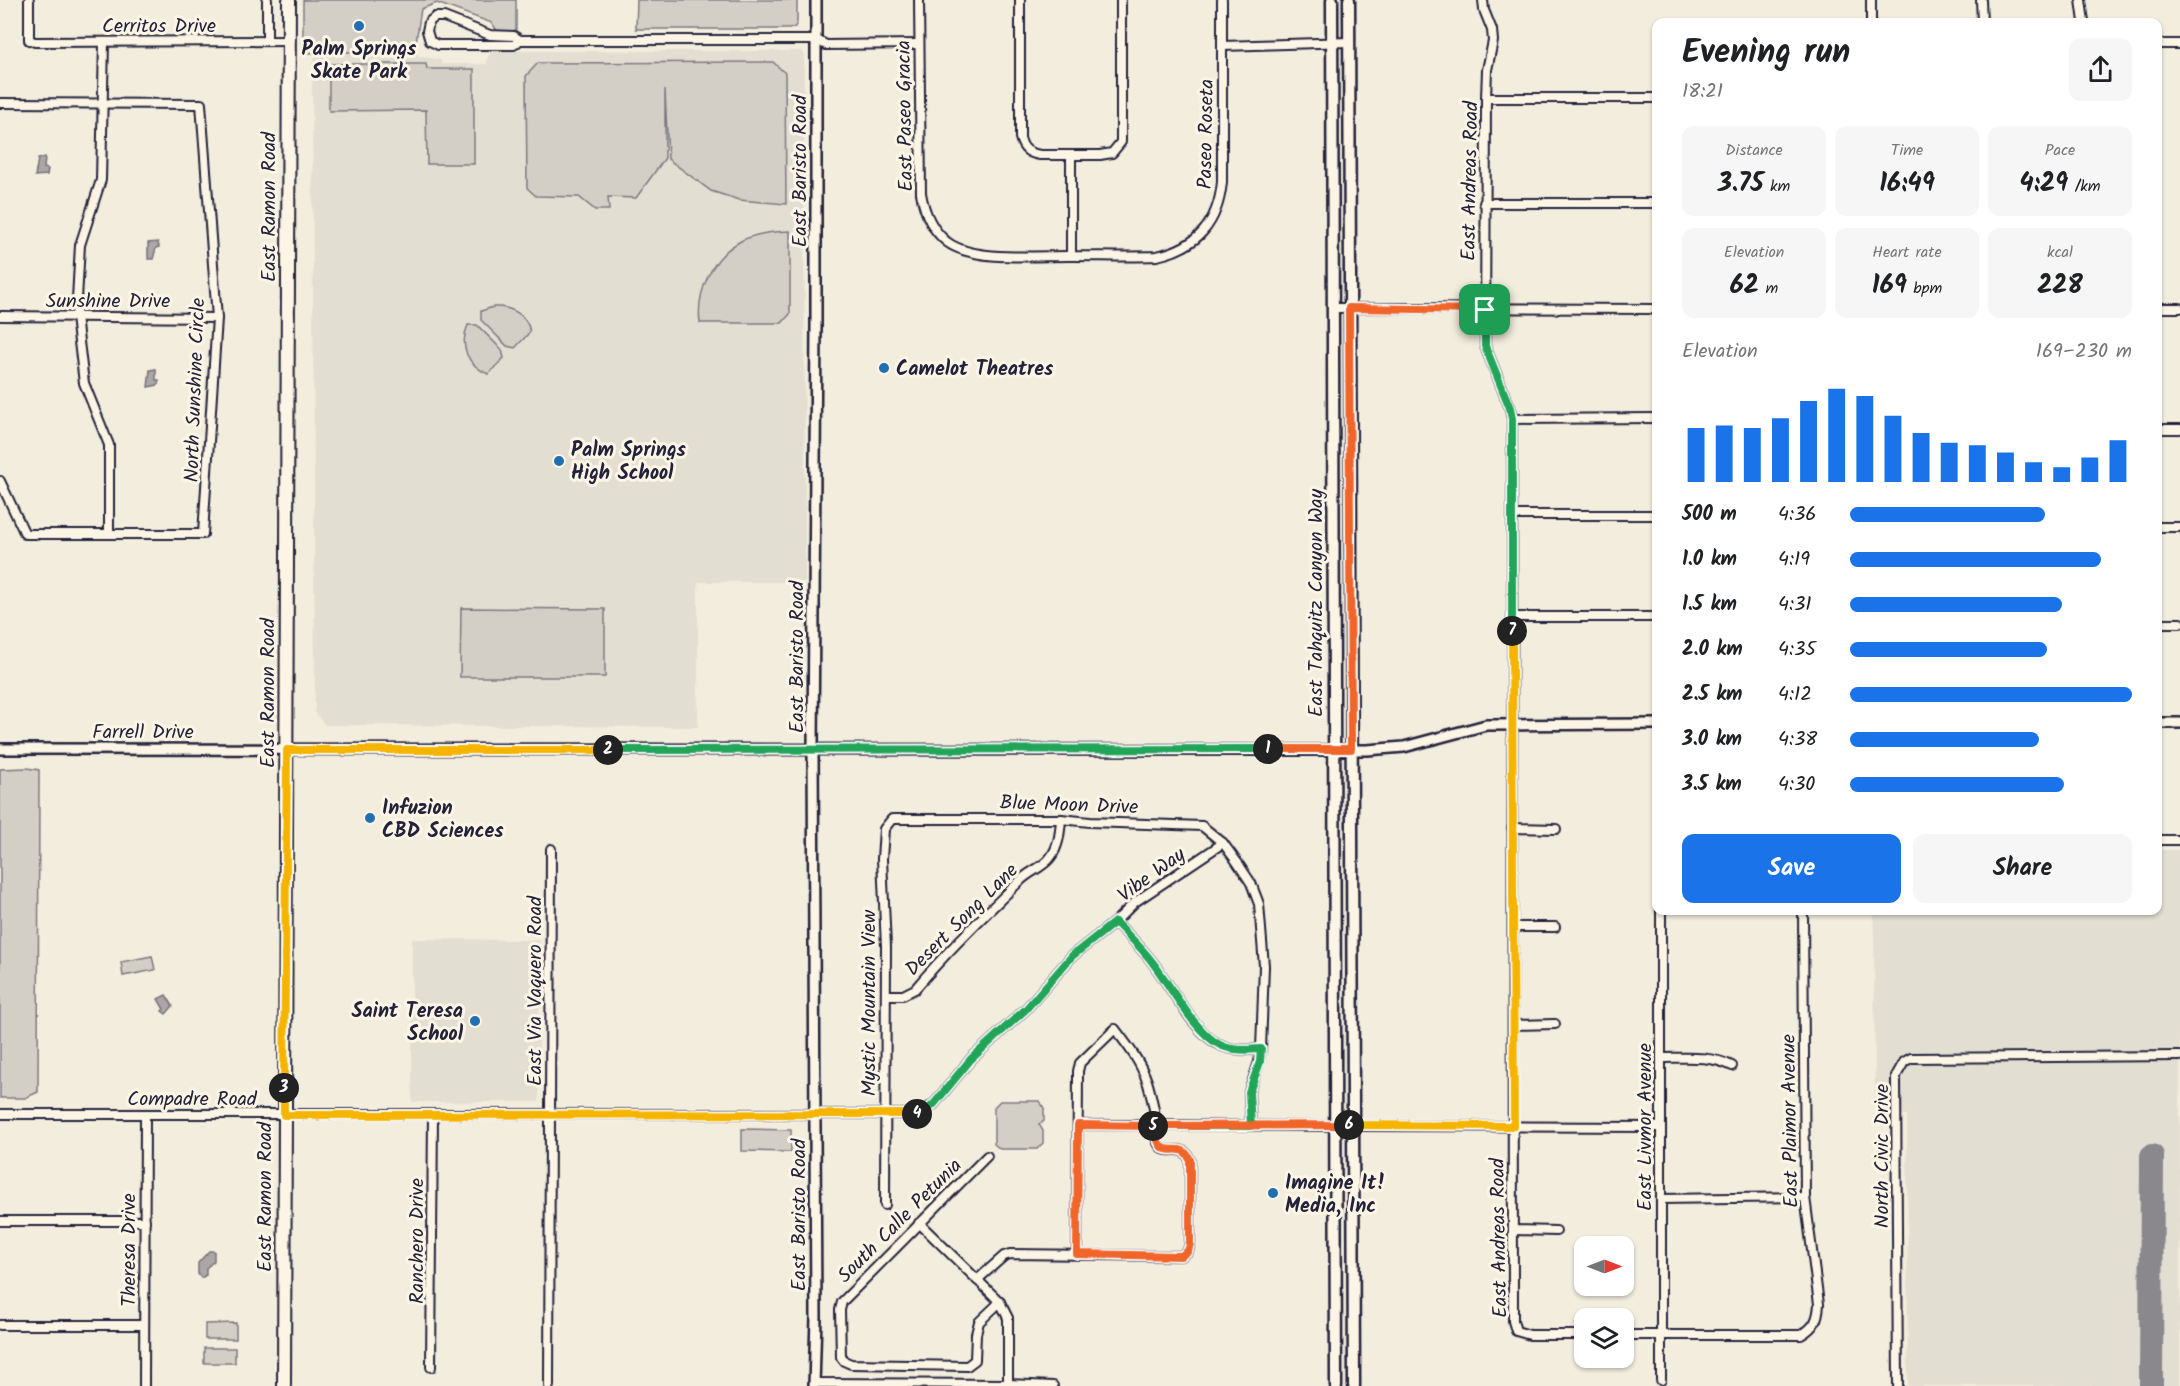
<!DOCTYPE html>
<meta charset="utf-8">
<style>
:root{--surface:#fff;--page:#f6f6f6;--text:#202124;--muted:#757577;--accent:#1a73e8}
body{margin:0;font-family:Kalam,sans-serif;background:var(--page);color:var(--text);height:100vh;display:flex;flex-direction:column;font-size:22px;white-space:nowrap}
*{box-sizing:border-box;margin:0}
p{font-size:20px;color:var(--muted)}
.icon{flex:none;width:33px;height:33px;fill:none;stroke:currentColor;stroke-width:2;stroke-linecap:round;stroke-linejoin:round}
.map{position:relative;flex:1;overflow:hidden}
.side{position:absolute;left:1652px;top:18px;width:510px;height:897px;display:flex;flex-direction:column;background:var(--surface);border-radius:12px;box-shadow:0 2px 4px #0004}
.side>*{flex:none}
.needle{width:39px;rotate:90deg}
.buttons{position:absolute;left:1574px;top:1236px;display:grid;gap:12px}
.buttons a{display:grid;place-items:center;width:60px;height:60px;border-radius:12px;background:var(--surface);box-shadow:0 2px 4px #0004;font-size:30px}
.pin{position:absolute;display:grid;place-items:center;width:51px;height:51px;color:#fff;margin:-26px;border-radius:12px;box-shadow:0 3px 9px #0006}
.km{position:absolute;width:30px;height:30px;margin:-15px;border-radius:50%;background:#222;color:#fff;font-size:16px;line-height:30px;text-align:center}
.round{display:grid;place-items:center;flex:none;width:63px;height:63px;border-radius:12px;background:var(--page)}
.headline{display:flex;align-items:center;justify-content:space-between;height:102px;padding:0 30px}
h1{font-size:33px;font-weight:700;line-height:45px}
.metrics{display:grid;grid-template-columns:repeat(3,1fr);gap:9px;height:102px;padding:6px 30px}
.metrics div{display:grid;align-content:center;border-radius:12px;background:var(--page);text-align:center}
.metrics b{font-size:26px;font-weight:700}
.metrics small{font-size:16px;font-weight:400}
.metrics p{font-size:16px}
.chart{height:168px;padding:12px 30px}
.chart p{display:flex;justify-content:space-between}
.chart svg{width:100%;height:108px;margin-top:6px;stroke:var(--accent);stroke-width:6}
.button{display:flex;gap:12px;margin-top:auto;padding:12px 30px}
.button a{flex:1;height:69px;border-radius:12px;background:var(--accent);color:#fff;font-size:24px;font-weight:700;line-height:69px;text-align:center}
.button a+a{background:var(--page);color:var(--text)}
ul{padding:0 30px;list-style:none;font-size:20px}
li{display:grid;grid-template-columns:96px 72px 1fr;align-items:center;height:45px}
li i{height:15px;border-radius:8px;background:var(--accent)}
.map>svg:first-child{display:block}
.built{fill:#e3ded2}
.green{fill:#d4cfc6;stroke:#7b7880;stroke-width:1.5}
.water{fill:#aca7a6;stroke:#75727b;stroke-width:1.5}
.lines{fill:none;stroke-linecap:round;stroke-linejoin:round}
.taxiway{stroke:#8a888c;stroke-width:24}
.minor-casing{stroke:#22223b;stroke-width:12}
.tertiary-casing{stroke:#22223b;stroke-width:14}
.secondary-casing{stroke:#22223b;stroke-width:15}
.primary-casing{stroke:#22223b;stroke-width:16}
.minor{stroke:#fcf5e5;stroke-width:8}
.tertiary{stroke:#fcf5e5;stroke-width:9}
.secondary{stroke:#fcf5e5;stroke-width:10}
.primary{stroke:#fcf5e5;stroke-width:12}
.split-1-casing{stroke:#fff;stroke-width:12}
.split-2-casing{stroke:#fff;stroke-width:12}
.split-3-casing{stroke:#fff;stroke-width:12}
.split-4-casing{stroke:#fff;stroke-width:12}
.split-5-casing{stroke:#fff;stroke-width:12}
.split-6-casing{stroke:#fff;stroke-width:12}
.split-7-casing{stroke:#fff;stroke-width:12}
.split-8-casing{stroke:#fff;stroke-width:12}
.split-1{stroke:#f0652b;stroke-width:8}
.split-2{stroke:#22a559;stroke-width:8}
.split-3{stroke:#f5b400;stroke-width:8}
.split-4{stroke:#f5b400;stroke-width:8}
.split-5{stroke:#22a559;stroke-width:8}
.split-6{stroke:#f0652b;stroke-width:8}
.split-7{stroke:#f5b400;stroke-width:8}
.split-8{stroke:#22a559;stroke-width:8}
.poi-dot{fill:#1f6fb2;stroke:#fcf5e5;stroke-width:2}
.labels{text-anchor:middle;stroke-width:6;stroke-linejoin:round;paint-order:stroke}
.street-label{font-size:20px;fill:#22223b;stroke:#fcf5e5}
.poi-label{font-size:20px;font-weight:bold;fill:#22223b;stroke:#fcf5e5;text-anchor:start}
</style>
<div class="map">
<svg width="2180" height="1386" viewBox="0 0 2180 1386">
<rect width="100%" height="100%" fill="#f3edde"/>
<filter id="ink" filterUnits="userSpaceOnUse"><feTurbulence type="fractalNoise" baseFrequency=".0167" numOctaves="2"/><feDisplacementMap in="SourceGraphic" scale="12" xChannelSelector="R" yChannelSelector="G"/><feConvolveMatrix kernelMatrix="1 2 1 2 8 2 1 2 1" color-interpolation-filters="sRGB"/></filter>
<g filter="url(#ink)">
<g class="built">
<path d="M394,51l47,9v4h46l1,-8 5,-5h308l3,4 1,527h-107v145l-373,-2 -10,-12 -3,-649 5,-12z"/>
<path d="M2157,850h23v536h-272l-1,-271 -32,2 -1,-206 283,-1z"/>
<path d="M412,939l127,1v162h-127z"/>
</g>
<g class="green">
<path d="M303,0h213v29l-4,3h-14l-6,-9 -55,-20 -16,6 -5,33v12l-22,-3 -91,2z"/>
<path d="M637,0h160v22l-2,5 -6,2h-153z"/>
<path d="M773,62l12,11 1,131 -47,-4 -28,-9 -43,-32 -3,-70v69l-29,40 -28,-1 1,13h-14l-16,-13 -43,-1 -9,-8 -1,-112 12,-13z"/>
<path d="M329,64h97l1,5h47v95h-47l-1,-54 -97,1z"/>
<path d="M790,231v83l-8,9h-82c-4,-31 12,-66 39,-81 16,-9 33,-10 51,-11z"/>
<path d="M493,307c17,-1 34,7 37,25l-15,16 -8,-2 -26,-26v-9z"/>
<path d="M468,325h9l25,25 2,8 -16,16c-21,-9 -29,-28 -20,-49z"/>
<path d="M461,608l144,1v68h-145z"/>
<path d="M27,768l12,2 -1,322 -13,6h-25v-329z"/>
<path d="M152,956l3,14 -32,6 -2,-14z"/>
<path d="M1000,1101h39l5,7v13l-5,3 4,7v12l-6,6h-37l-6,-5v-37z"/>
<path d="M742,1129l49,1v22l-49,-1z"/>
<path d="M236,1323v16h-31v-15z"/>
<rect x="204" y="1348" width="31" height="15"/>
</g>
<g class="water">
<path d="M45,157l-1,11 4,1 -1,6 -12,1 3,-17z"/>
<path d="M158,242l1,5 -3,1 -3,11h-5v-16z"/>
<path d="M156,369v11h3l-1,5 -10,2 2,-17z"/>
<path d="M166,995l7,11 -7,8 -4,-3 2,-2 -6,-10z"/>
<path d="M209,1251h5v10l-8,7v7l-5,3 -3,-4v-11z"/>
</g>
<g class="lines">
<path class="taxiway" d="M2151,1386l1,-230"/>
<g class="minor-casing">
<g id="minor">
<path d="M29,0v40l6,2 254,-1"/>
<path d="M267,0v41"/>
<path d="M919,0l2,193c3,18 11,37 26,49 28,21 93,13 127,14 28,0 55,1 83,0 41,-9 61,-33 65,-74v-182"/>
<path d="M1020,0v138c3,11 8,15 20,17h60l12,-2 9,-11v-142"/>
<path d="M1483,0l1,10 8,20 1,11 -6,29 -1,28 -1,248 25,62 2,11 1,902 3,10 14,4h54"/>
<path d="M1871,0v22"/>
<path d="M1981,0l1,22"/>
<path d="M2081,0l3,22"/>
<path d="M520,40l-6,5h-76l-8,-4 -3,-10 2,-9 6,-5h9l46,18 24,1 6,4h297l9,5 92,-1"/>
<path d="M104,42l-3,138 -21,65 -4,72 8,66 25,62v89"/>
<path d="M2157,44h23"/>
<path d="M1222,46l127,-4"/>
<path d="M1486,98h170"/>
<path d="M0,103l201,1 16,214 -14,216h-178l-25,-53"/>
<path d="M1484,203h172"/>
<path d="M1071,255v-100"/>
<path d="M1332,308l324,1"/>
<path d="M2157,308h23"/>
<path d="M0,316l217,2"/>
<path d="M1512,419l144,-1"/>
<path d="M2157,429h23"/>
<path d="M1513,515h143"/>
<path d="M2157,527h23"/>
<path d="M1512,617h144"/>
<path d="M2157,623h23"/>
<path d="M1512,828l44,1"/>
<path d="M2157,840h23"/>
<path d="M1661,910v470"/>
<path d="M1115,922c13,13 27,26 38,41 17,22 42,71 67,82 13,6 27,5 41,4"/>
<path d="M1513,927h42"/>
<path d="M886,995h17l12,-6c33,-39 69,-74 106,-109 9,-9 21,-12 29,-22 9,-11 10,-26 11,-39"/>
<path d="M1513,1025l42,-1"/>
<path d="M1661,1058c25,0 49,-3 71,8"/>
<path d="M0,1114h920l14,-10 37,-45 55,-50 46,-53 43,-34 20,-20 88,-59"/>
<path d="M1078,1125l583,2"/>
<path d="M987,1156l-145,146 -2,8 1,47 3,4 7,3 116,2 8,-6 1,-26 3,-12 21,-20"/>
<path d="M1661,1199l144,-2"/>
<path d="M885,1205l1,-258 -4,-88 2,-30 8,-10h169l29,3 112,4 21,17 14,19 14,21 8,21 5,62 -3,83 -2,13 -10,30 2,34"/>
<path d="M0,1221h145"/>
<path d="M919,1223l81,79 8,16v66"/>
<path d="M1513,1230l43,1"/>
<path d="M977,1280l27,-24 6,-2 171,2 7,-5 2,-7v-84c-8,-19 -21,-3 -30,-14 -7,-9 -5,-27 -6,-37 -2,-9 -4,-19 -7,-28 -7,-20 -19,-35 -32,-52l-35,34 -2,8 -1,183"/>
<path d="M0,1325h144"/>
<path d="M1623,1335h178c14,-8 17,-16 18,-31l-14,-107 -2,-287"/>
<path d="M431,1367l2,-253"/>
<path d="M814,1383l194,1 45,2"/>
<path d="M144,1386l1,-272"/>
<path d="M549,1386l2,-537"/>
<path d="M1898,1386l-2,-310 8,-14 7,-4 269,-2"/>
</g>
</g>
<g class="tertiary-casing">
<g id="tertiary">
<path d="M2157,723h23"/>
<path d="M0,749l1367,1 37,-3 82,-22 170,-1"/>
<path d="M814,1386l2,-69 -3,-567 3,-425v-325"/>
</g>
</g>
<g class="secondary-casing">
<g id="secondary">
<path d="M1332,0l4,1386"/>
<path d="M1349,0l5,1386"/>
</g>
</g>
<g class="primary-casing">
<path id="primary" d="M284,1386l5,-1386"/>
</g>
<use href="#minor" class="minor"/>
<use href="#tertiary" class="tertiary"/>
<use href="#secondary" class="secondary"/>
<use href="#primary" class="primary"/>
</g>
</g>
<g class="lines" filter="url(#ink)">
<g class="split-1-casing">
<path id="split-1" d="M1268,749h83l-2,-441 136,2"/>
</g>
<g class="split-2-casing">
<path id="split-2" d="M608,750l660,-1"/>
</g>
<g class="split-3-casing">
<path id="split-3" d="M284,1088l3,-338h321"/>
</g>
<g class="split-4-casing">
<path id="split-4" d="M284,1088v27l633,-1"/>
</g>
<g class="split-5-casing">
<path id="split-5" d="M917,1114l9,-3 8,-7 37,-45 55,-50 46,-53 43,-34c13,13 27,26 38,41 17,22 42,70 67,82 13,6 27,5 41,4l-1,13 -11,30 2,34h-98"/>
</g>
<g class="split-6-casing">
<path id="split-6" d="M1153,1126l-75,-1 -1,129 104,2 7,-5 2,-7v-84c-10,-25 -31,9 -35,-34l194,-1"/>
</g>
<g class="split-7-casing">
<path id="split-7" d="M1349,1125l165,1 -2,-495"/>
</g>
<g class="split-8-casing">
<path id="split-8" d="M1485,310v36l25,62 2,11v212"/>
</g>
<use href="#split-1" class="split-1"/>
<use href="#split-2" class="split-2"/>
<use href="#split-3" class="split-3"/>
<use href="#split-4" class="split-4"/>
<use href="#split-5" class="split-5"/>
<use href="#split-6" class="split-6"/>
<use href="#split-7" class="split-7"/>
<use href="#split-8" class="split-8"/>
</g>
<g class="poi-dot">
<circle cx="359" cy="26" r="6"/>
<circle cx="884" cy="368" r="6"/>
<circle cx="559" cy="461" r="6"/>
<circle cx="370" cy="818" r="6"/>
<circle cx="475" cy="1021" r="6"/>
<circle cx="1273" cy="1193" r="6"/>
</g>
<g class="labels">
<g class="street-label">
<text x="159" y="32">Cerritos Drive</text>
<text transform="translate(904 116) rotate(-91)" y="7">East Paseo Gracia</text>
<text transform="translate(1205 134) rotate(-89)" y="7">Paseo Roseta</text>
<text transform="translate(799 171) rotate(-90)" y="7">East Baristo Road</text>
<text transform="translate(1469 181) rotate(-89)" y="7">East Andreas Road</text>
<text transform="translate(268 207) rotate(-90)" y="7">East Ramon Road</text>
<text x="108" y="307">Sunshine Drive</text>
<text transform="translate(194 390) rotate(-88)" y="7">North Sunshine Circle</text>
<text transform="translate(1315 603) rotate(-90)" y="7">East Tahquitz Canyon Way</text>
<text transform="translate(796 657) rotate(-90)" y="7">East Baristo Road</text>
<text transform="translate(267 693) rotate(-90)" y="7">East Ramon Road</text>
<text x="143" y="738">Farrell Drive</text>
<text transform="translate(1069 804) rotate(2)" y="7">Blue Moon Drive</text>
<text transform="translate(1151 874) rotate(-36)" y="7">Vibe Way</text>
<text transform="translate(961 919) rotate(-45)" y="7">Desert Song Lane</text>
<text transform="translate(534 991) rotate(-90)" y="7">East Via Vaquero Road</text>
<text transform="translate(868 1003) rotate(-90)" y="7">Mystic Mountain View</text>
<text x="192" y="1105">Compadre Road</text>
<text transform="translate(1789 1121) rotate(-91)" y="7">East Plaimor Avenue</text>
<text transform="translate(1644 1127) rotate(-90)" y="7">East Livmor Avenue</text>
<text transform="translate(1881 1156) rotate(-90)" y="7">North Civic Drive</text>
<text transform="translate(264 1197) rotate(-90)" y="7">East Ramon Road</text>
<text transform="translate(798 1215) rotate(-90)" y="7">East Baristo Road</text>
<text transform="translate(899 1220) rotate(-45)" y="7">South Calle Petunia</text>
<text transform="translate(1498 1238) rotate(-91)" y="7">East Andreas Road</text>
<text transform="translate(416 1241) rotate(-90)" y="7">Ranchero Drive</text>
<text transform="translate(128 1250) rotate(-90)" y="7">Theresa Drive</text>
</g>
<g class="poi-label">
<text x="359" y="55" text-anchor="middle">Palm Springs<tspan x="359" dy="23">Skate Park</tspan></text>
<text x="896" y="375">Camelot Theatres</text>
<text x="571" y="456">Palm Springs<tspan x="571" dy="23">High School</tspan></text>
<text x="382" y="814">Infuzion<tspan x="382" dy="23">CBD Sciences</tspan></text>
<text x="463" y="1017" text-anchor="end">Saint Teresa<tspan x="463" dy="23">School</tspan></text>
<text x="1285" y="1189">Imagine It!<tspan x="1285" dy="23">Media, Inc</tspan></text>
</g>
</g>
</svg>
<div class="buttons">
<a><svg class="needle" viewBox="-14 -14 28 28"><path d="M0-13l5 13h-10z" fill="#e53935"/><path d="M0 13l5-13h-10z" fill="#757577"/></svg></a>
<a><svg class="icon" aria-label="layers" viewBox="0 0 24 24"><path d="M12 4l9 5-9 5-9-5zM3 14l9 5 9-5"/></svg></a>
</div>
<div class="pin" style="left:1485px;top:310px;background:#1e9e55"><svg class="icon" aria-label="arrive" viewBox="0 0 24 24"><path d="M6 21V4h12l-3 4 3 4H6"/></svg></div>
<b class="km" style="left:1268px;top:749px">1</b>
<b class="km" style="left:608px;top:750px">2</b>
<b class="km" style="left:284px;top:1088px">3</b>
<b class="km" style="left:917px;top:1114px">4</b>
<b class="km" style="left:1153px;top:1126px">5</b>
<b class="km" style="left:1349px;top:1125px">6</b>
<b class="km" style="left:1512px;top:631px">7</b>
<section class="side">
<div class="headline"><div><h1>Evening run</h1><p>18:21</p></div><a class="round"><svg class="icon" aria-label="share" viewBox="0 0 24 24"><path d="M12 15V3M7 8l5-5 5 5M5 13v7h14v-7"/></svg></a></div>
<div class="metrics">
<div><p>Distance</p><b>3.75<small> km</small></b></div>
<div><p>Time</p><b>16:49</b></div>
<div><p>Pace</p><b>4:29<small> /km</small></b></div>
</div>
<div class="metrics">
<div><p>Elevation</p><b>62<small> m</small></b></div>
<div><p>Heart rate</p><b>169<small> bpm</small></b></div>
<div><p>kcal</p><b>228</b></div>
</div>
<div class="chart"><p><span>Elevation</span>169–230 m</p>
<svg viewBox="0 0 160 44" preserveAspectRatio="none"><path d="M5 44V22M15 44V21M25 44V22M35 44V18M45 44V11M55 44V6M65 44V9M75 44V17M85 44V24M95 44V28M105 44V29M115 44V32M125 44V36M135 44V38M145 44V34M155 44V27"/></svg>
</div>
<ul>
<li><b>500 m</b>4:36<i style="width:69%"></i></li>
<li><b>1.0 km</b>4:19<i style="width:89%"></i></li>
<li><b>1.5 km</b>4:31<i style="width:75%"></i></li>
<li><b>2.0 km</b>4:35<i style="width:70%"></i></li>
<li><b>2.5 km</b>4:12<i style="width:100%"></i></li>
<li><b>3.0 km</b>4:38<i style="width:67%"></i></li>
<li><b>3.5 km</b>4:30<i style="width:76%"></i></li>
</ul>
<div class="button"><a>Save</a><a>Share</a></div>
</section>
</div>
